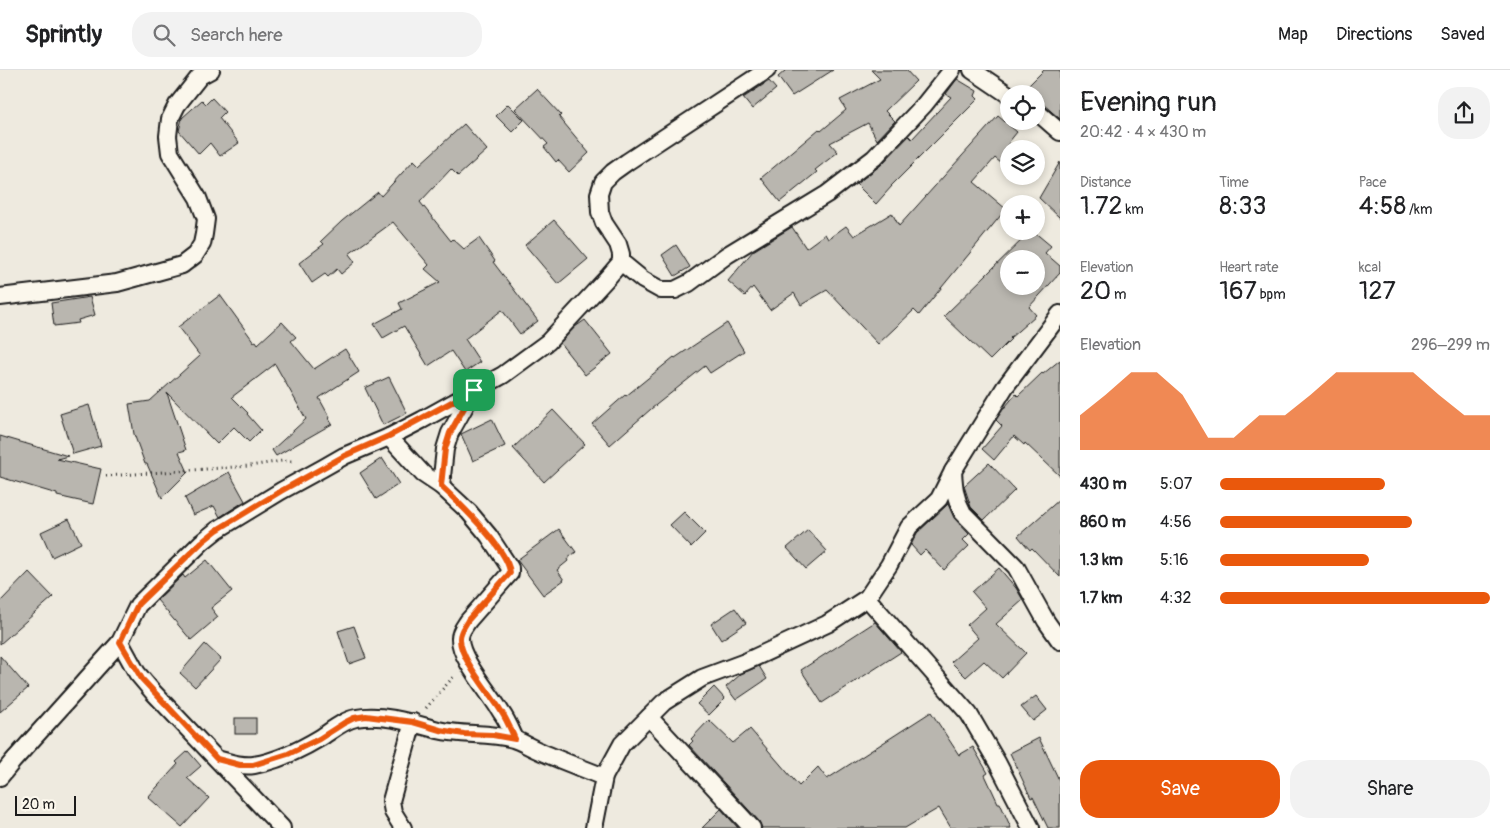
<!DOCTYPE html>
<meta charset="utf-8">
<style>
:root{--surface:#fff;--page:#f2f2f2;--text:#202124;--muted:#757577;--line:#e0e0e0;--accent:#ea580c}
body{margin:0;font-family:Pangolin,sans-serif;background:var(--page);color:var(--text);height:100vh;display:flex;flex-direction:column;font-size:19px;white-space:nowrap}
*{box-sizing:border-box;margin:0}
p{font-size:16px;color:var(--muted)}
.icon{flex:none;width:28px;height:28px;fill:none;stroke:currentColor;stroke-width:2;stroke-linecap:round;stroke-linejoin:round}
.map{position:relative;flex:1;overflow:hidden}
.drawer{display:flex;flex-direction:column;background:var(--surface);width:450px}
.drawer>*{flex:none}
.tools{position:absolute;left:1000px;top:15px;display:grid;gap:10px}
.tools a{display:grid;place-items:center;width:45px;height:45px;border-radius:50%;background:var(--surface);box-shadow:0 2px 8px #0003;font-size:25px}
.scale{position:absolute;left:15px;bottom:12px;width:61px;box-sizing:border-box;padding-left:5px;border:2px solid #1c1c1c;border-top:0;font-size:14px;line-height:18px;white-space:nowrap;color:#1c1c1c;-webkit-text-stroke:4px #fbf7ec;paint-order:stroke}
.pin{position:absolute;display:grid;place-items:center;width:42px;height:42px;color:#fff;margin:-21px;border-radius:10px;box-shadow:0 2px 8px #0006}
.round{display:grid;place-items:center;flex:none;width:52px;height:52px;border-radius:20px;background:var(--page)}
.summary{display:flex;align-items:center;justify-content:space-between;height:85px;padding:0 20px}
h1{font-size:28px;font-weight:600;line-height:38px}
.stats{display:grid;grid-template-columns:repeat(3,1fr);gap:8px;height:85px;padding:5px 20px}
.stats div{display:grid;align-content:center}
.stats b{font-size:25px;font-weight:600}
.stats small{font-size:14px;font-weight:400}
.stats p{font-size:14px}
.chart{height:140px;padding:10px 20px}
.chart p{display:flex;justify-content:space-between}
.chart svg{width:100%;height:90px;margin-top:5px;fill:var(--accent);opacity:.7}
.button{display:flex;gap:10px;margin-top:auto;padding:10px 20px}
.button a{flex:1;height:58px;border-radius:20px;background:var(--accent);color:#fff;font-size:20px;font-weight:600;line-height:58px;text-align:center}
.button a+a{background:var(--page);color:var(--text)}
ul{padding:0 20px;list-style:none;font-size:16px}
li{display:grid;grid-template-columns:80px 60px 1fr;align-items:center;height:38px}
li i{height:12px;border-radius:6px;background:var(--accent)}
header{display:flex;align-items:center;gap:30px;box-sizing:border-box;height:70px;padding:0 25px;background:var(--surface);border-bottom:1px solid var(--line)}
header strong{font-size:24px}
nav{display:flex;gap:28px;margin-inline-start:auto;font-size:18px}
.search{width:350px;height:45px;background:var(--page);display:flex;align-items:center;gap:12px;box-sizing:border-box;padding:0 18px;border-radius:20px;color:var(--muted);font-size:19px}
main{display:flex;flex:1;min-height:0}
.map>svg:first-child{display:block}
.building{fill:#b9b6af;stroke:#1c1c1c;fill-rule:evenodd}
.lines{fill:none;stroke-linecap:round;stroke-linejoin:round}
.minor-casing{stroke:#1c1c1c;stroke-width:20}
.path{stroke:#1c1c1c;stroke-width:3;stroke-dasharray:1 4;stroke-linecap:butt}
.minor{stroke:#fbf7ec;stroke-width:16}
.route-casing{stroke:#fff;stroke-width:10}
.route{stroke:#ea580c;stroke-width:6}
</style>
<header>
<strong>Sprintly</strong>
<div class="search"><svg class="icon" aria-label="search" viewBox="0 0 24 24"><circle cx="10" cy="10" r="6"/><path d="M15 15l6 6"/></svg>Search here</div>
<nav><a>Map</a><a>Directions</a><a>Saved</a></nav>
</header>
<main>
<div class="map">
<svg width="1060" height="758" viewBox="0 0 1060 758">
<rect width="100%" height="100%" fill="#eeeadf"/>
<filter id="ink" filterUnits="userSpaceOnUse"><feTurbulence type="fractalNoise" baseFrequency=".02" numOctaves="2"/><feDisplacementMap in="SourceGraphic" scale="10" xChannelSelector="R" yChannelSelector="G"/><feConvolveMatrix kernelMatrix="1 2 1 2 8 2 1 2 1" color-interpolation-filters="sRGB"/></filter>
<g filter="url(#ink)">
<g class="building">
<path d="M786,0h47l-41,26 -14,-19z"/>
<path d="M871,0h35l10,11 -31,30 10,10 -18,19 -9,-17 -38,20 8,9 -23,18 2,2 -37,30 -19,-24 58,-49 2,2 25,-21 -6,-10 40,-21z"/>
<path d="M1044,0h16v49l-24,-21v-4h-4l-6,-6z"/>
<path d="M957,9l20,12 -2,5 3,3 -87,87h1l-16,18 -20,-20 25,-19 28,-29 3,3 39,-42 -5,-3z"/>
<path d="M769,11l7,8 -24,20 -9,-11z"/>
<path d="M537,19l24,26 -2,2 30,36 -20,19 -11,-12 -2,2 -12,-15 4,-3 -33,-35z"/>
<path d="M212,28l13,14 -6,6 20,25 -19,13 -10,-13 -11,11 -20,-23 3,-13 20,-18 4,4z"/>
<path d="M508,34l16,16 -12,12 -16,-16z"/>
<path d="M998,46l19,16 -8,10v28l-14,-12 -21,24 32,27 -87,106 -5,-5 -36,34 -51,-54 -26,15 -7,-12 -24,17 -17,-23 -8,9 -17,-15 25,-30 39,-24 14,21 19,-14 3,5 18,-13 8,10 38,-23 7,13z"/>
<path d="M464,54l23,26 -29,26 -7,-7 -31,33 31,39 2,-2 11,10 15,-11 16,23 -2,1 45,59 -18,13 -18,-24 -37,29 15,23 -15,10 -14,-21 -23,15 -24,-40 -21,12 -9,-14 28,-15 -3,-6 41,-21 -15,-13 4,-4 -36,-43 -44,32 6,8 -14,12 -4,-5 -9,8 -3,-3 -13,9 -13,-20 25,-19 -3,-3 21,-20 36,-29 3,4 33,-36 5,5z"/>
<path d="M1060,92v56l-21,-20z"/>
<path d="M554,150l34,39 -30,25 -33,-39z"/>
<path d="M1031,161h2l18,15 -6,7 15,13v7l-31,34 7,8 -26,23 1,1 -21,21 -46,-44zM1009,189h27v27h-27z"/>
<path d="M676,175l14,22 -15,9 -13,-21z"/>
<path d="M220,225l34,47 2,-1 2,3 24,-22 14,15 -5,4 23,28 31,-20 14,23 -40,26 11,20 -1,1 3,5 -56,32 -4,-6 34,-31 -31,-55 -43,33 16,16 -1,1 14,16 -12,12 -15,-15 -17,17 -50,-51 19,57 -7,2 9,20 -26,26 -15,-34h-2l-11,-30 -5,-30 21,-3 50,-45 -22,-29z"/>
<path d="M90,227l5,18 -17,5 1,3 -25,3 -3,-23z"/>
<path d="M585,250l27,34 -27,21 -25,-32 15,-16z"/>
<path d="M727,253l17,28 -34,22 -5,-7 -54,43 -41,36 -18,-21 33,-29 1,1 48,-39 1,1z"/>
<path d="M1060,290v116l-35,-33 -1,2 -10,-9 -20,24 -12,-11 20,-23 -6,-6 9,-13 11,-13 2,2 24,-23 1,1z"/>
<path d="M389,307l18,36 -24,12 -18,-37z"/>
<path d="M89,335l12,41 -28,8 -13,-40z"/>
<path d="M553,340l32,34 -41,38 -31,-34z"/>
<path d="M492,349l13,27 -32,15 -12,-27z"/>
<path d="M0,366l68,20 -11,3 44,10 -8,35 -36,-8v-2l-57,-17z"/>
<path d="M382,388l17,26 -23,15 -16,-26z"/>
<path d="M989,393l26,27 -31,30 -13,-13 -7,-21z"/>
<path d="M229,402l16,29 -25,16 -6,-11 -21,9 -8,-17z"/>
<path d="M1060,429v78l-28,-29 -2,2 -12,-14z"/>
<path d="M948,434l6,14 15,16 -6,6 6,6 -25,24 -19,-20 -5,5 -9,-10 6,-12z"/>
<path d="M684,442l21,21 -14,14 -21,-22z"/>
<path d="M69,449l12,24 -29,14 -11,-25z"/>
<path d="M559,459l17,23 -9,7 1,2 -11,9 7,10 -21,15 -26,-35z"/>
<path d="M808,460l19,21 -21,18 -19,-21z"/>
<path d="M207,490l25,31 -21,17 7,9 -27,23 -34,-40 26,-25 2,3z"/>
<path d="M999,498l17,20 7,12 -27,24 30,29 -24,25 -18,-17 -18,16 -15,-15 27,-24 -11,-13 19,-17 -14,-16z"/>
<path d="M29,502l24,25 -53,47v-42z"/>
<path d="M735,538l11,15 -25,17 -10,-16z"/>
<path d="M875,552l26,30 -79,51 -21,-33z"/>
<path d="M354,556l12,32 -17,6 -11,-33z"/>
<path d="M205,574l16,15 -26,28 -15,-14z"/>
<path d="M0,586l28,32 -28,24z"/>
<path d="M759,596l8,13 -31,21 -10,-13 15,-13z"/>
<path d="M714,617l11,12 -16,16 -12,-11z"/>
<path d="M1036,626l11,14 -14,11 -12,-14z"/>
<path d="M931,642l28,43 14,-8 15,26 -3,2 13,28h2l11,25h-60l-12,-20 -34,20h-143l-3,-7 -70,-76 4,-4 -2,-2 18,-19 24,23 17,-14 49,57 19,-19 9,12z"/>
<rect x="235" y="648" width="21" height="16"/>
<path d="M1039,668l21,44v46h-12l-15,-31 -2,1 -21,-45z"/>
<path d="M188,681l13,15 -14,12 22,20 -27,29 -34,-30 30,-33 -2,-2z"/>
<path d="M721,739l17,19h-36z"/>
</g>
<g class="lines">
<g class="minor-casing">
<g id="minor">
<path d="M972,0l37,25"/>
<path d="M1036,41l24,21"/>
<path d="M621,192l22,18 18,10h14l14,-7 38,-28 100,-61 47,-36 50,-53 28,-35"/>
<path d="M0,227l117,-14 65,-18 13,-10 7,-11 2,-10 2,-15 -8,-21 -28,-45 -2,-17 2,-17 7,-14 23,-29 11,-6"/>
<path d="M389,367l34,37 18,12 28,26 20,24 21,32v5l-42,48c-3,5 -8,10 -8,17 -1,20 30,55 41,74 6,8 10,18 14,27"/>
<path d="M953,401c1,16 2,28 10,42l53,54 30,54 14,20"/>
<path d="M441,416l4,-37 5,-16 24,-43"/>
<path d="M867,528l102,116 28,48 34,66"/>
<path d="M120,572l17,31 16,19 129,136"/>
<path d="M649,647l103,111"/>
<path d="M217,689c12,3 24,8 37,6 23,-4 46,-15 66,-27 11,-7 24,-18 36,-20 26,-5 57,5 82,12 25,6 51,2 75,9 8,2 16,8 24,11 22,10 45,18 67,27"/>
<path d="M0,707l13,-16 107,-119 18,-37 64,-63 15,-12 64,-39 42,-23 21,-12 45,-19 33,-17 81,-45 45,-33 61,-66 12,-14v-8l-3,-10 -14,-21 -4,-11 -1,-18 4,-12 10,-10 14,-10 140,-92"/>
<path d="M403,758l-10,-16 -2,-11 22,-79"/>
<path d="M594,758l10,-51 18,-33 42,-42 38,-24 43,-16 82,-38 40,-26 22,-33 20,-38 30,-28 14,-28 52,-84 55,-73"/>
</g>
</g>
<g class="path">
<path d="M106,406l144,-10 32,-5h13"/>
<path d="M426,638l29,-33"/>
</g>
<use href="#minor" class="minor"/>
</g>
</g>
<g class="lines" filter="url(#ink)">
<g class="route-casing">
<path id="route" d="M474,320l-24,43 -5,16 -4,37c17,16 68,64 69,87l-42,47c-3,6 -8,11 -8,18 -1,20 30,55 41,73 6,9 10,19 14,28l-22,-4 -29,-1 -24,-4 -27,-8 -47,-6 -12,2 -10,5 -25,16 -31,15 -35,11h-13l-23,-6 -75,-80 -22,-37 18,-38 64,-62 15,-12 64,-39 63,-35 45,-20z"/>
</g>
<use href="#route" class="route"/>
</g>
</svg>
<div class="tools">
<a><svg class="icon" aria-label="locate" viewBox="0 0 24 24"><circle cx="12" cy="12" r="6"/><path d="M12 2v4M12 18v4M2 12h4M18 12h4"/></svg></a>
<a><svg class="icon" aria-label="layers" viewBox="0 0 24 24"><path d="M12 4l9 5-9 5-9-5zM3 14l9 5 9-5"/></svg></a>
<a>+</a>
<a>−</a>
</div>
<div class="scale">20 m</div>
<div class="pin" style="left:474px;top:320px;background:#1e9e55"><svg class="icon" aria-label="arrive" viewBox="0 0 24 24"><path d="M6 21V4h12l-3 4 3 4H6"/></svg></div>
</div>
<section class="drawer">
<div class="summary"><div><h1>Evening run</h1><p>20:42 · 4 × 430 m</p></div><a class="round"><svg class="icon" aria-label="share" viewBox="0 0 24 24"><path d="M12 15V3M7 8l5-5 5 5M5 13v7h14v-7"/></svg></a></div>
<div class="stats">
<div><p>Distance</p><b>1.72<small> km</small></b></div>
<div><p>Time</p><b>8:33</b></div>
<div><p>Pace</p><b>4:58<small> /km</small></b></div>
</div>
<div class="stats">
<div><p>Elevation</p><b>20<small> m</small></b></div>
<div><p>Heart rate</p><b>167<small> bpm</small></b></div>
<div><p>kcal</p><b>127</b></div>
</div>
<div class="chart"><p><span>Elevation</span>296–299 m</p>
<svg viewBox="0 0 160 44" preserveAspectRatio="none"><path d="M0 44V27L10 17L20 6L30 6L40 17L50 38L60 38L70 27L80 27L90 17L100 6L110 6L120 6L130 6L140 17L150 27L160 27V44z"/></svg>
</div>
<ul>
<li><b>430 m</b>5:07<i style="width:61%"></i></li>
<li><b>860 m</b>4:56<i style="width:71%"></i></li>
<li><b>1.3 km</b>5:16<i style="width:55%"></i></li>
<li><b>1.7 km</b>4:32<i style="width:100%"></i></li>
</ul>
<div class="button"><a>Save</a><a>Share</a></div>
</section>
</main>
